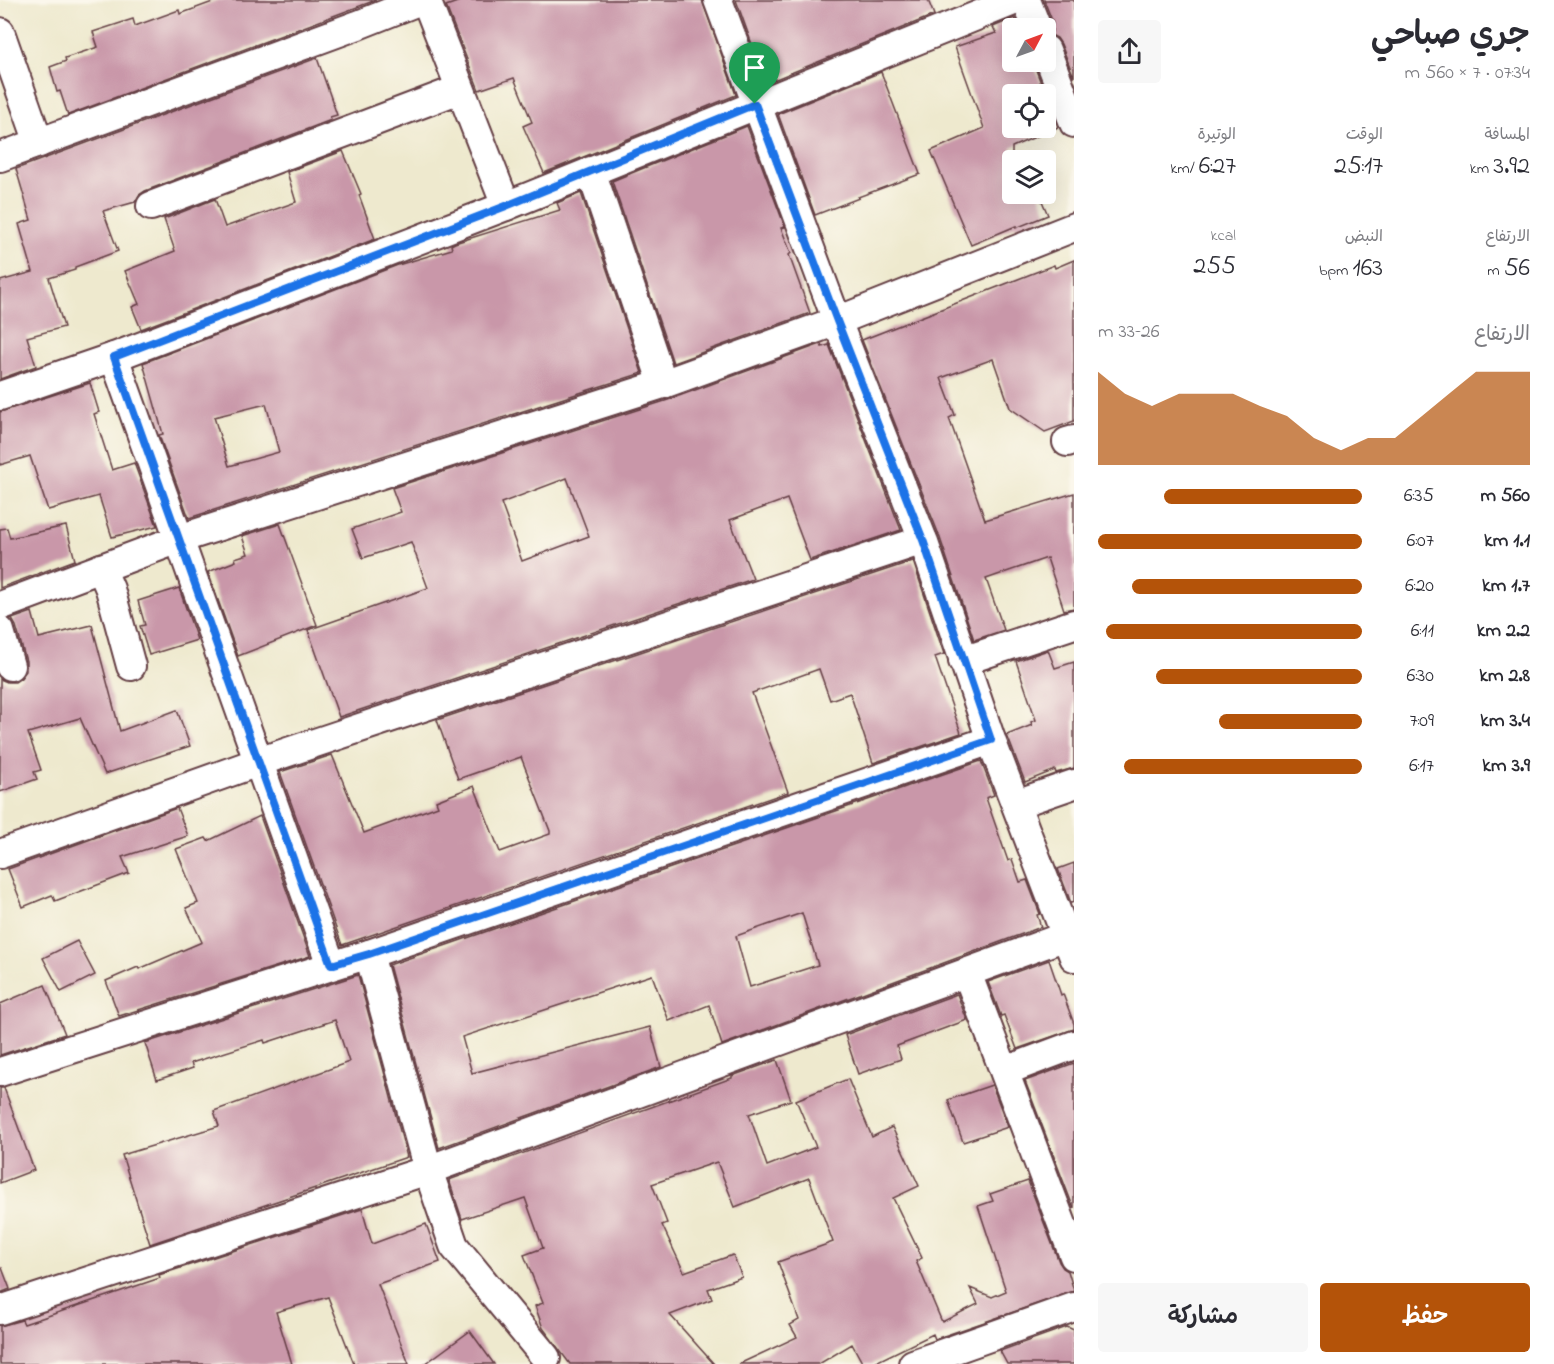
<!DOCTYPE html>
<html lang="ar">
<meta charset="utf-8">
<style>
:root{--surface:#fff;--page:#f7f7f7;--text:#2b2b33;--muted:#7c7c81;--accent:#b45309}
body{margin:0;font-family:"Indie Flower","Playpen Sans Arabic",sans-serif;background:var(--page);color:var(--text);direction:rtl;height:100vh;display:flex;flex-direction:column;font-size:22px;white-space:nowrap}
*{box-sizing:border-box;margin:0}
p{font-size:20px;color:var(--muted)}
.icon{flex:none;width:33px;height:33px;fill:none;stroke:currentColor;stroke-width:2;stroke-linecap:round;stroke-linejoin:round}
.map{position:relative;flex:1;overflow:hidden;direction:ltr}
.details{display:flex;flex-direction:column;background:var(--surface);width:480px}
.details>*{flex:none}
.needle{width:39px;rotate:49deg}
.fabs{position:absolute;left:1002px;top:18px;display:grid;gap:12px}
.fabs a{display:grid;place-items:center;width:54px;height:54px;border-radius:6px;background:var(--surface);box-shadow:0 6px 24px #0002;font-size:30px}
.pin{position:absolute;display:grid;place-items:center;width:51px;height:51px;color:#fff;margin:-62px -26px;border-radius:50% 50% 50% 0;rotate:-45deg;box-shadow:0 0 6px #0007}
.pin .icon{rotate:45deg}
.round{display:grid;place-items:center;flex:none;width:63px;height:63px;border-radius:6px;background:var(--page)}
.head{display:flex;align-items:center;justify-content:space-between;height:102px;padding:0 24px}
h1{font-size:33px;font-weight:600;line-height:45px}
.metrics{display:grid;grid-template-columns:repeat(3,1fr);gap:9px;height:102px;padding:6px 24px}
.metrics div{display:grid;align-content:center}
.metrics b{font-size:26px;font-weight:600}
.metrics small{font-size:16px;font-weight:400}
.metrics p{font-size:16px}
.chart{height:168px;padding:12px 24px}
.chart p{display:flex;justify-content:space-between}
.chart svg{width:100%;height:108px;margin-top:6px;fill:var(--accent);opacity:.7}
.button{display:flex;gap:12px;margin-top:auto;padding:12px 24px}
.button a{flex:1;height:69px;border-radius:6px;background:var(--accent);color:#fff;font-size:24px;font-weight:600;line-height:69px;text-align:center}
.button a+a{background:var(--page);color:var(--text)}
ul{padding:0 24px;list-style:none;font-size:20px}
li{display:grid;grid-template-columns:96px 72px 1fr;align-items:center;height:45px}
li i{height:15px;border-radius:8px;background:var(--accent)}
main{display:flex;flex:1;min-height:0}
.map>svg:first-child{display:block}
.building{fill:#c997a9;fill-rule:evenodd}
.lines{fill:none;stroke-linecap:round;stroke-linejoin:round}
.street-casing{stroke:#633d43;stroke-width:32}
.street{stroke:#fff;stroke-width:28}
.route-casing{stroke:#fff;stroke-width:12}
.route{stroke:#1a73e8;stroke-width:8}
</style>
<main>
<section class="details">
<div class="head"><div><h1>جري صباحي</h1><p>07:34 · 7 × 560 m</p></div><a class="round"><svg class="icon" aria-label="share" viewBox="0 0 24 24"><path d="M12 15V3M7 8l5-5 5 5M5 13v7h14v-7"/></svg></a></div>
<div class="metrics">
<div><p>المسافة</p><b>3.92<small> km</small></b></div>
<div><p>الوقت</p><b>25:17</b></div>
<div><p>الوتيرة</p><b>6:27<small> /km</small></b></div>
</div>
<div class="metrics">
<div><p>الارتفاع</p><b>56<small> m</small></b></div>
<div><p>النبض</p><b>163<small> bpm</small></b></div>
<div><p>kcal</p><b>255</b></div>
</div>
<div class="chart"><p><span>الارتفاع</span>26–33 m</p>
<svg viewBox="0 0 160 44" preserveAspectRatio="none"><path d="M0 44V6L10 15L20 20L30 15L40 15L50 15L60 20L70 24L80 33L90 38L100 33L110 33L120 24L130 15L140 6L150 6L160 6V44z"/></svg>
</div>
<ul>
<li><b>560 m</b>6:35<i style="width:75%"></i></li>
<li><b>1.1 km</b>6:07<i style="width:100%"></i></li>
<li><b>1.7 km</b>6:20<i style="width:87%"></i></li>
<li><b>2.2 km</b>6:11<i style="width:97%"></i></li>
<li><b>2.8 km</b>6:30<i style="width:78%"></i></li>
<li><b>3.4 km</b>7:09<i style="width:54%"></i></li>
<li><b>3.9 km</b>6:17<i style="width:90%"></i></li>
</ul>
<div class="button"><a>حفظ</a><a>مشاركة</a></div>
</section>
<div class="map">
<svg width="1074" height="1364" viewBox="0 0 1074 1364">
<rect width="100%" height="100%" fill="#fbf7ec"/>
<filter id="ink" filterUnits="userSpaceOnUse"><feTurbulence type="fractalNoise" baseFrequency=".0167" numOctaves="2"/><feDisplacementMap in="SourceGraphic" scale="12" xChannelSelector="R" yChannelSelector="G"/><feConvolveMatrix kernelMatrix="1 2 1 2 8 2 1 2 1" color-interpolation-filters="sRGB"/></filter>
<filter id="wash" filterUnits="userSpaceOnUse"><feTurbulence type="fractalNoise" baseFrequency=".008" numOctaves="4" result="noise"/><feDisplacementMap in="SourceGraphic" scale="24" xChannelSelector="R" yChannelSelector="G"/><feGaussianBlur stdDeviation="1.35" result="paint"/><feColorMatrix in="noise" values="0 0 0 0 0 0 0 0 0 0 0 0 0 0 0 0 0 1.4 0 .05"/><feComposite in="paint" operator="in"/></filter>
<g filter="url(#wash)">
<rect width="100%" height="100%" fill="#eee9ce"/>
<g id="blocks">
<g class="building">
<path d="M218,0h158l-308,115 -8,-24 -3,1 -7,-25 16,-6 -1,-3 33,-11 -5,-15 40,-13 2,7 44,-16 1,4z"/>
<path d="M463,0h239l34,95 -192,78 -21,-47 9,-4 -18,-44 -35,12 -33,-84z"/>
<path d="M736,0h192l6,15 -168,68z"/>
<path d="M1044,0h30v77l-13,-33 -4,-6 -6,-3 2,-12z"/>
<path d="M1015,18l4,10h-7v34h21l12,32h-33v34h34v-33l12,32 -46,20v47h27l9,21 -32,13v-2l-45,19 -40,-94 53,-23 -29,-81 41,-14 -3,-6z"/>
<path d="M317,58l20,57 -7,2 1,3 -186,71 -6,4 -4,7 -32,9 15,40 -43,16v3l-26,8 15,49 -37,10 9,29 -36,13v-98l33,-9 -14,-48 12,-4 -15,-51z"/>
<path d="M881,72l39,102 -62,23 1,1 -44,17 -37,-101z"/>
<path d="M747,126l38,101 -4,1 10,25 -2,2 21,58 -137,50 -61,-182z"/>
<path d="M343,151l18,43 -2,1 16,44 -234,90 -9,-22 7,-3 -14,-33 50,-20 -11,-32 51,-20 10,28 71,-25 -9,-30z"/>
<path d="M581,193l61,180 -453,145 -30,-83 4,-1 -20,-71 255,-98 54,-16 -1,-4 4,-2 105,-33 -3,-7zM266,404l13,48 -50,14 -15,-49z"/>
<path d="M1074,260v161l-29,11 -35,-24 -17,-49 -52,19 14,37 -6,3 36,102 89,-27v115l-10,2 -17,-52 -61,21 18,51 -30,10 -35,-105 -77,-195 192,-75 1,3z"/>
<path d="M821,344l1,3 7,-2 72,185 -91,30 -23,-61 -57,21 23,59 -414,138 -31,-87 120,-42 -17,-46 -48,16 -11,-29 49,-17 -9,-24 276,-88zM567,478l22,58 -67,25 -21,-58z"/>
<path d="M90,383l9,29 -5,2 18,56 22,-7 23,63 -45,11 -13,-41 -51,14 -18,-54 -30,9v-53z"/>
<path d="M280,524l37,101 -79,31 -30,-84 28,-11 -1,-3 13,-4 -6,-18z"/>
<path d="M66,526l9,34 -75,28v-59l7,-1 3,10z"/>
<path d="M913,561l31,93 -9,3 26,76 -88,30 -23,-70 -20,7 -11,-31 -67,24 36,99 -446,153 -62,-173 52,-17 32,78 74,-27 -2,-5 38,-15 26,66 50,-18v-3l-29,-74 -63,22 -21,-59z"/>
<path d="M179,588l18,52 -48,15 -9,-29 5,-1 -7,-24z"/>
<path d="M32,612l7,26 53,-13 28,106 57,-21 13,36 -85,28 -25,-56 -52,15 13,37 -7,2 3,7 -37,13v-113l7,3h8l6,-4 5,-7v-10l-10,-35 -4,-7z"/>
<path d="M1048,650l7,18 19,-6v106l-18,5 -1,-3 -30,12 -18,-47 25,-10 -1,-3 5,-2 -20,-59z"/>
<path d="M981,761l13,34 -8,3 22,63 4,-2 8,23 7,-2 13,34 -3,1 4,12 -319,118 -13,-40 -40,16 -17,-46 -190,62 10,36 178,-46 11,40 -222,81 -50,-183zM802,913l16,52 -68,22 -14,-51z"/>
<path d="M177,808l11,28 -66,21 7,16 -74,28 -3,-6 -29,12 -15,-38z"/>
<path d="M260,816l50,140 -191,60 -13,-35 32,-14 1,2 63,-27 -16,-34 12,-5 -22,-54 30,-11 2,3z"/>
<path d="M1074,863v39l-3,1 -13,-34z"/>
<path d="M77,941l18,34 -34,17 -18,-34z"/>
<path d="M1049,960l12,35 2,-1 11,30v5l-57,20 -13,-34 -3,1 -13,-34z"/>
<path d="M358,975l49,182 -257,87 -28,-89 97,-29 -5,-15 135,-49 -14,-42 -70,23 -1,-3 -73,23 2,5 -36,12 -12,-37z"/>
<path d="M45,985l20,49 -65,21v-51z"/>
<path d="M957,994l10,26 -70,26 4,13 -43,15 -13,-39z"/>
<path d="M777,1060l14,40 -42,14 18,52 49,-19 -20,-47 52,-21 24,58 20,-10 27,59 -26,12 29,60 -6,3 26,61 36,-18 -8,-16 22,9 14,-6 -28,-85 15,-5 -3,-7 38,-13 31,81 4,6 5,3 6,20 -139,48 -2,-5 -61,30h-9l-11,-20 -33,20h-80l58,-27 -7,-12 9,-5 -21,-58 55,-20 -24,-64 -74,29 -18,-45 -65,22 15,39 -5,2 22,47 49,-17 9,22 -34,12 4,10 -42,16 44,49h-144l-27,-36 -8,-22 8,-3 -19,-48 19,-7 -18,-50 -63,21 -13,-39 283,-102v-2z"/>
<path d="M1074,1063v146l-49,-128z"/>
<path d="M992,1085l16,42 -45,15 -15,-42z"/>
<path d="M0,1088h4l30,82 -34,13z"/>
<path d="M362,1209l10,35 54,-20 14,38 -62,22 31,80h-55l-26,-67 -52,15 16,52h-292v-38l22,-6 2,4 136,-46 -1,-3z"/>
<path d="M0,1268h2l8,21 -10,4z"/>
<path d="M1067,1327l7,3v34h-67l-7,-13z"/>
<path d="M470,1331l24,33h-69z"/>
</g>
</g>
</g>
<g filter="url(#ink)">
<use href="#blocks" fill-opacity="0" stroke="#633d43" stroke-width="1.5"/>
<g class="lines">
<g class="street-casing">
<g id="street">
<path d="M426,0l80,206"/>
<path d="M718,0l119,321 86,219 68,200 83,217"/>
<path d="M1026,0l11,28"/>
<path d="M0,32l39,111"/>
<path d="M1046,50l28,73"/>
<path d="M0,157l358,-132 63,-25"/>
<path d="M591,171l72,213"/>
<path d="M151,206l309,-117"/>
<path d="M114,357l217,608"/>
<path d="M0,396l114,-39 392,-151 510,-206"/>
<path d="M1067,442l7,-2"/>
<path d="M101,568l9,21 21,77"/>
<path d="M0,606l179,-67 484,-155 174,-63 237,-94"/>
<path d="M0,631l10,35"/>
<path d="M963,661l111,-37"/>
<path d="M1016,804l58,-20"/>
<path d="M0,854l258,-92 665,-222"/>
<path d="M369,954l59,216 26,76 92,112"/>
<path d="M967,973l107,283"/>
<path d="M1005,1071l69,-26"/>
<path d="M0,1072l369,-118 622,-214"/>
<path d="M0,1310l428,-140 638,-234"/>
<path d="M913,1364l161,-57"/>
</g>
</g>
<use href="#street" class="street"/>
</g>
</g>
<g class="lines" filter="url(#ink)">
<g class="route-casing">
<path id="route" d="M755,104l82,217 86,219 68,200 -622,214 -38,11 -217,-608 392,-151z"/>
</g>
<use href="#route" class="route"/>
</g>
</svg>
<div class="fabs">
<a><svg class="needle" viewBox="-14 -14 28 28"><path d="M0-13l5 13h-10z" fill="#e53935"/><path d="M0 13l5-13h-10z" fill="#7c7c81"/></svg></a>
<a><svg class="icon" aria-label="locate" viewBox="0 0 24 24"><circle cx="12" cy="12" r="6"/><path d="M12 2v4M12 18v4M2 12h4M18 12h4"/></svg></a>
<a><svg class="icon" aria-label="layers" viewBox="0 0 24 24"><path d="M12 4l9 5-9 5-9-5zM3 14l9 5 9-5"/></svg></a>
</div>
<div class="pin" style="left:755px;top:104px;background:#1e9e55"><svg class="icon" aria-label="arrive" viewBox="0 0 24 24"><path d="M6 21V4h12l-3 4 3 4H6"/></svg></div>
</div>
</main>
